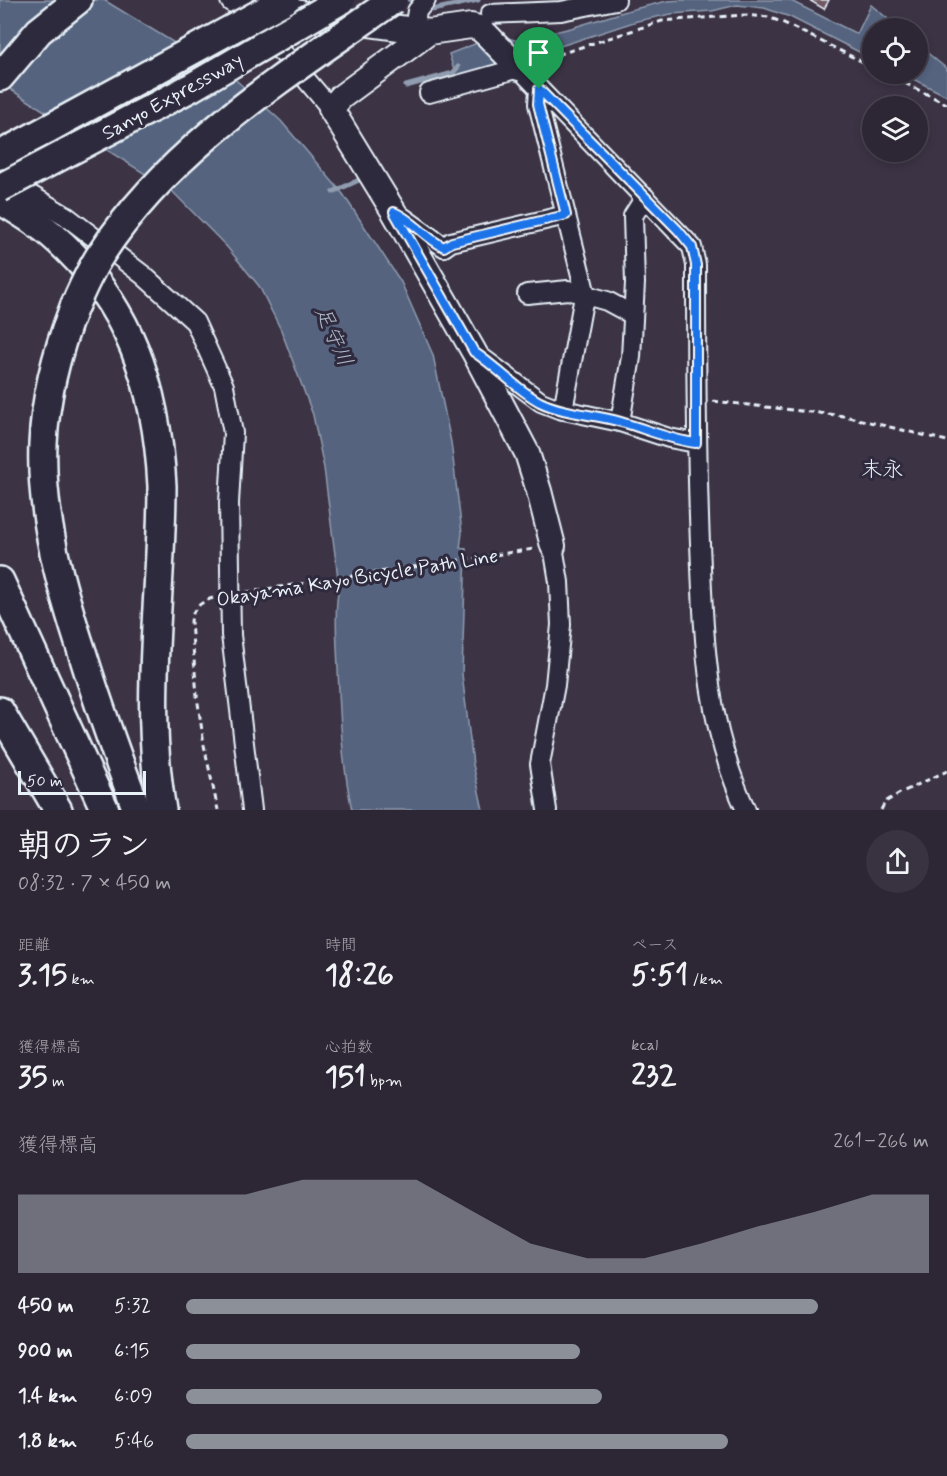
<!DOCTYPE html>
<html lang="ja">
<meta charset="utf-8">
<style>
:root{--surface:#2d2634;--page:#393240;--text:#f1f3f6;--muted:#a7a5ac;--line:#48434f;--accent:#8c9099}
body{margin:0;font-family:Mynerve,"Klee One",sans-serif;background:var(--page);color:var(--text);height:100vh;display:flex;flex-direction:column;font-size:22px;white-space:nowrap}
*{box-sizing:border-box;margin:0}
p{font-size:20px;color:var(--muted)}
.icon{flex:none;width:33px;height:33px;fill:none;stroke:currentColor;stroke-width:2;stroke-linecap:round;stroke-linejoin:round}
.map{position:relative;height:810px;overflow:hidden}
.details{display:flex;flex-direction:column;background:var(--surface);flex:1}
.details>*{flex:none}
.buttons{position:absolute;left:862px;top:18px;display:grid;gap:12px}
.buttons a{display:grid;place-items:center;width:66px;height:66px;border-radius:50%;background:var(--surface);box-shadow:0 3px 9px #0003,0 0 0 2px var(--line);font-size:30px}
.scale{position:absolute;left:18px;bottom:15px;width:128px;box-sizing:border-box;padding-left:6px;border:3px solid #e8f1f8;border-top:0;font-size:16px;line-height:21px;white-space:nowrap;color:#e8f1f8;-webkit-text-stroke:4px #2f2a3d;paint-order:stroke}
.pin{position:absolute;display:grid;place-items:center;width:51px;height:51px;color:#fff;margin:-62px -26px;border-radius:50% 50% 50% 0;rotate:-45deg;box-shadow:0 0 6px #0007}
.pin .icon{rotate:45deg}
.round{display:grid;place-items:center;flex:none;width:63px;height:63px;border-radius:32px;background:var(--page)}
.overview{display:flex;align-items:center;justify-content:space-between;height:102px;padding:0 18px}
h1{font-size:33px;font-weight:700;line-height:45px}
.stats{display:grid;grid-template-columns:repeat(3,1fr);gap:9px;height:102px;padding:6px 18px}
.stats div{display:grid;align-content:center}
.stats b{font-size:30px;font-weight:700}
.stats small{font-size:16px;font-weight:400}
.stats p{font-size:16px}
.chart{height:168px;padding:12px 18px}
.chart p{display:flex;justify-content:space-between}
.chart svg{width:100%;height:108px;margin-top:6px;fill:var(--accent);opacity:.7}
ul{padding:0 18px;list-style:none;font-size:20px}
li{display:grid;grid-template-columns:96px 72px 1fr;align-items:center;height:45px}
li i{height:15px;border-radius:8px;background:var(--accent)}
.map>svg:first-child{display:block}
.water{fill:#55647f;stroke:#909caf;stroke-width:1.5}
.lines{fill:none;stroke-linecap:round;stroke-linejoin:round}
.stream{stroke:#909caf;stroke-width:5}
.building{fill:#6f5863;stroke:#e8f1f8;stroke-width:1.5}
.minor-casing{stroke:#e8f1f8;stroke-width:22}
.major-casing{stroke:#e8f1f8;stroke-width:28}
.highway-casing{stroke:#e8f1f8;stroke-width:32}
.path{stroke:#e8f1f8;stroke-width:3;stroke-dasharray:6 4.5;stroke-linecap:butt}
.minor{stroke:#2f2a3d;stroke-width:18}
.major{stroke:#2f2a3d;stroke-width:24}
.highway{stroke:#2f2a3d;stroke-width:27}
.highway-bridge-casing{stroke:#e8f1f8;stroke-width:32;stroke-linecap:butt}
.highway-bridge{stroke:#2f2a3d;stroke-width:27}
.route-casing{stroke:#fff;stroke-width:12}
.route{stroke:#1a73e8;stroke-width:8}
.labels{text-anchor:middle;stroke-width:6;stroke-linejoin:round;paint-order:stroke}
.street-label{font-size:20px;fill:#e8f1f8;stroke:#2f2a3d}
.water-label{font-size:21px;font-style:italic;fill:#adb9c8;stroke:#2f2a3d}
.neighbourhood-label{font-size:21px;fill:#e8f1f8;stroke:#2f2a3d}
</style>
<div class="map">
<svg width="947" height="810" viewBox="0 0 947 810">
<rect width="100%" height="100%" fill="#3c3345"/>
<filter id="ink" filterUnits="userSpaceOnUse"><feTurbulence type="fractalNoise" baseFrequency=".0167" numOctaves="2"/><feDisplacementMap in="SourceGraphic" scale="12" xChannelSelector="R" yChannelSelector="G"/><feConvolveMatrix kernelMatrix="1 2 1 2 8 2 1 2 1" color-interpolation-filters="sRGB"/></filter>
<g filter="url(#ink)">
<g class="water">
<path d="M0,0h104l133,81 44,40 62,73 58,88 32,73 18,87 11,91 -2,15 6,1 -4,125 11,90 10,46h-131c-10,-47 -12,-93 -14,-141 -1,-28 -4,-56 1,-83l-15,-118 -11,-53 -32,-85 -22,-44 -32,-39 -56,-57 -171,-107z"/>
<path d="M683,0h106l68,34 14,-29 28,23h-26v31l-83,-42 -26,-9 -27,-3 -25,6 -41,3 -34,7 -180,59 -8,-26 49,-19 20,6 53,-13 59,-18 37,-9z"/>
<path d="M918,45l29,24v27l-44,-22h15z"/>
</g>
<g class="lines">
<g class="stream">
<path d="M410,0l22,10 46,-10"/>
<path d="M406,86l47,-13 5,-6"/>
<path d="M333,192l26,-12"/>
</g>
</g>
<path class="building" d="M809,0h20l-5,9z"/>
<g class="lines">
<g class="minor-casing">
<g id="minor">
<path d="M239,13l49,45 43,51"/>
<path d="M490,14l71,-3 55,-11"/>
<path d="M414,29l3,-18 9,-11"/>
<path d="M539,89l-1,15 47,187 -22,119"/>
<path d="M429,93l90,-25 173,179 4,18c0,92 0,185 4,278 4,94 5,179 46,267"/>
<path d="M4,179l62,37 77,59 52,47 29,64 9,47 -4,70 2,132 21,175"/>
<path d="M397,213l47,34 7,-5 115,-27"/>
<path d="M527,294l41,-4 39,11 26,14"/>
<path d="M477,354l64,48 18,7 61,13 49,16 27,5"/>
<path d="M620,422l11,-65 4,-74 -2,-67 12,-19"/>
<path d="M547,810l-7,-46 15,-79 6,-60 -2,-43 -6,-36"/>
</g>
</g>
<g class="major-casing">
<g id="major">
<path d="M233,0l99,19 97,13 42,-6 8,2 8,7 32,33"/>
<path d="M429,32l-88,65 -10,12 63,103 80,140 53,101 12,38 14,55"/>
</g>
</g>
<g class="highway-casing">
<g id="highway">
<path d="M0,77l39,-46 39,-31"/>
<path d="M0,200c18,11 37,22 53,36 77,67 104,151 109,250 0,109 -19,216 0,324"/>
<path d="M74,307c-17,44 -29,90 -31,137 -3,71 18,144 40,211 16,52 35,104 54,155"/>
<path d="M0,581l105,229"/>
<path d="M0,711l58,99"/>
</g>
</g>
<g class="path">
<path d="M538,61l124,-40 82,-6 24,2 16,6 89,44"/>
<path d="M886,74l61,30"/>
<path d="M713,401l132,15 102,25"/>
<path d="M246,592l288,-43"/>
<path d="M213,598c-12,4 -21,10 -22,24l6,74 7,49 14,65"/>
<path d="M881,810l4,-8 15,-9 47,-22"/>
</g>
<use href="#minor" class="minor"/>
<use href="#major" class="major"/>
<use href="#highway" class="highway"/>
<g class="highway-bridge-casing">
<g id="highway-bridge">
<path d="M0,155l285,-155"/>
<path d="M0,188l192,-101 149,-87"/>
<path d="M74,307c8,-18 16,-37 27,-53 71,-109 188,-180 292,-254"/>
</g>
</g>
<use href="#highway-bridge" class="highway-bridge"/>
</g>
</g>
<g class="lines" filter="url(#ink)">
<g class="route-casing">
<path id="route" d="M539,89l139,141 14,17 4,18v178c-26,-3 -50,-14 -75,-21 -27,-8 -56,-8 -81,-20 -24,-13 -43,-35 -66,-50l-80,-140c19,8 31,26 50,35l8,-5 114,-27 -28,-111z"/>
</g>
<use href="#route" class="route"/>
</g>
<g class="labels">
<g class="street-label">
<text transform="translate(172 96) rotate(-29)" y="7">Sanyo Expressway</text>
<text transform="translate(357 577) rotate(-9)" y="7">Okayama Kayo Bicycle Path Line</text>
</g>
<g class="water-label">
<text transform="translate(334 336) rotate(66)" y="7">足守川</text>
</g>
<g class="neighbourhood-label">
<text x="882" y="476">末永</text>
</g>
</g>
</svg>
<div class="buttons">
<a><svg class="icon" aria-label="locate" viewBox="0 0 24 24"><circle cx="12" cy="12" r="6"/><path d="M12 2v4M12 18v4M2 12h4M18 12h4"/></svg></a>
<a><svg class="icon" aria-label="layers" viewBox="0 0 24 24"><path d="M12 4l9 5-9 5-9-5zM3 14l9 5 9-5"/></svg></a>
</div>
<div class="scale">50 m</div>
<div class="pin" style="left:539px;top:89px;background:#1e9e55"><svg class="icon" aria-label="arrive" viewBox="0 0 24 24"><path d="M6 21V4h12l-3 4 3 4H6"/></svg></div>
</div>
<section class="details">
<div class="overview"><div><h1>朝のラン</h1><p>08:32 · 7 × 450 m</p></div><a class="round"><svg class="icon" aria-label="share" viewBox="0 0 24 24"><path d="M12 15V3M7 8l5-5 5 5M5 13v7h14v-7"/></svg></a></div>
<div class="stats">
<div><p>距離</p><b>3.15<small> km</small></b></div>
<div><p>時間</p><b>18:26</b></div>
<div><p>ペース</p><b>5:51<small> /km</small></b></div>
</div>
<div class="stats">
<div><p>獲得標高</p><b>35<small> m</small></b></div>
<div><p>心拍数</p><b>151<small> bpm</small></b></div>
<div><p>kcal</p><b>232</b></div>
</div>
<div class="chart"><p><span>獲得標高</span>261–266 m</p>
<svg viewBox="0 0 160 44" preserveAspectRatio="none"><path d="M0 44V12L10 12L20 12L30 12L40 12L50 6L60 6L70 6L80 19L90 32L100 38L110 38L120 32L130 25L140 19L150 12L160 12V44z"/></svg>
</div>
<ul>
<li><b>450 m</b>5:32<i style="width:85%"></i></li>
<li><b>900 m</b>6:15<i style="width:53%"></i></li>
<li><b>1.4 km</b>6:09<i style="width:56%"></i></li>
<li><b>1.8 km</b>5:46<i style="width:73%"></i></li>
</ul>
</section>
